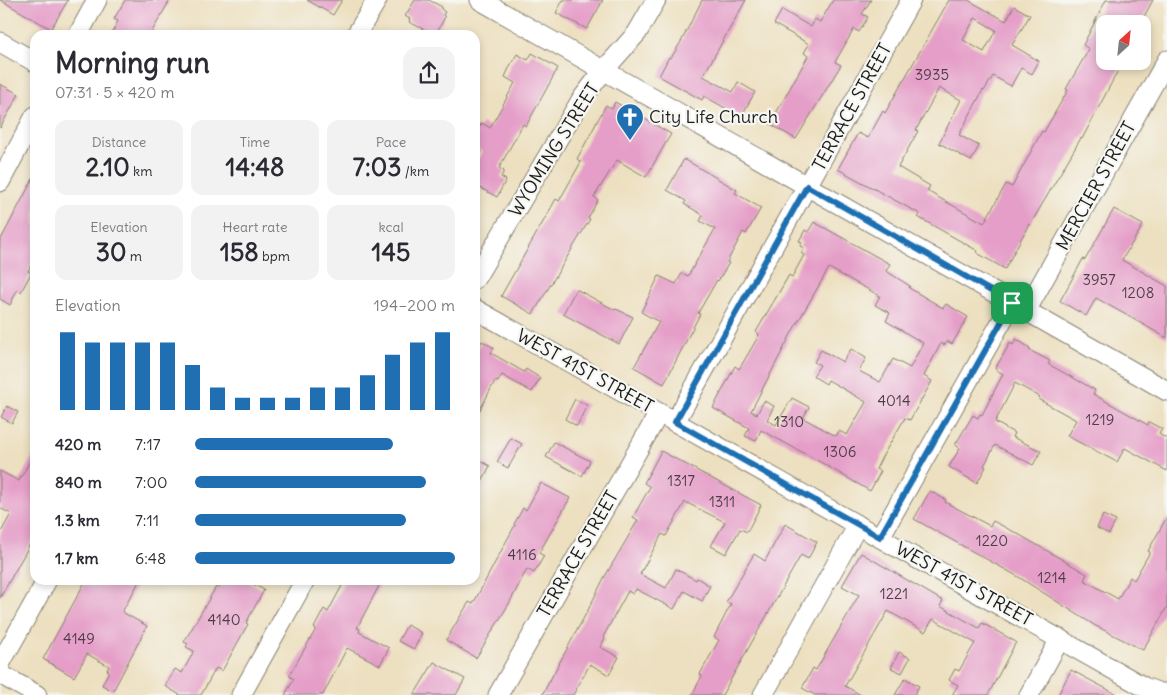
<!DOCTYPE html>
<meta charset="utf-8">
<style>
:root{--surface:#fff;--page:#f2f2f3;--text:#2b2b33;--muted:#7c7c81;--accent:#1f6fb2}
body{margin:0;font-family:Delius,sans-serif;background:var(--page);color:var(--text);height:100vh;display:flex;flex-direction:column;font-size:19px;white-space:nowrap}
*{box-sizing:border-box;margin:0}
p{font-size:16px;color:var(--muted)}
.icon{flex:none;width:28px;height:28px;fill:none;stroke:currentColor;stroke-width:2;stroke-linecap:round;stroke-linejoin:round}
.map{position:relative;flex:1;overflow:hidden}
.panel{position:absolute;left:30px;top:30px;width:450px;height:555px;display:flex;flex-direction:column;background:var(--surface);border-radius:15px;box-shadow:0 2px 8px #0003}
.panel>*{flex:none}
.needle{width:32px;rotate:27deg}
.tools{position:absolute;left:1096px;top:15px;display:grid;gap:10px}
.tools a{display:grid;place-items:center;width:55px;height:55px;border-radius:10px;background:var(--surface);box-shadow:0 2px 8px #0003;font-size:25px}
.pin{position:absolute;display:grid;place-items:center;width:42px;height:42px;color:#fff;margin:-21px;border-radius:10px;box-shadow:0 2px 8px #0006}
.round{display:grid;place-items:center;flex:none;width:52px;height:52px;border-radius:15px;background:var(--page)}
.head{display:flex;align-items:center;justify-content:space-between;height:85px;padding:0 25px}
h1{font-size:28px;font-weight:700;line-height:38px}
.figures{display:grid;grid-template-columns:repeat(3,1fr);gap:8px;height:85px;padding:5px 25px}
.figures div{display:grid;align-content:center;border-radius:12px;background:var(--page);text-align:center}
.figures b{font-size:25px;font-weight:700}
.figures small{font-size:14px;font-weight:400}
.figures p{font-size:14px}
.chart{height:140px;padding:10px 25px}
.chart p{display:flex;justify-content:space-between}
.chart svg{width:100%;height:90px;margin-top:5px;stroke:var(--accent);stroke-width:6}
ul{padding:0 25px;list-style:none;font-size:16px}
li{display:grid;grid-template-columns:80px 60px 1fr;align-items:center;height:38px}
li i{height:12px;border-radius:6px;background:var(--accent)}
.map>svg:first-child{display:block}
.building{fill:#e59ec8;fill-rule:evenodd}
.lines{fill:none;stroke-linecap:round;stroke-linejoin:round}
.street-casing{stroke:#847e6e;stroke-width:21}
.street{stroke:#fff;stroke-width:19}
.route-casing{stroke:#fff;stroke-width:10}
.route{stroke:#1f6fb2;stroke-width:6}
.labels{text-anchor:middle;stroke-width:4.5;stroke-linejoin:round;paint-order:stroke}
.number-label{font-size:15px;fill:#4e3c47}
.street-label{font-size:18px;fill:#1c1c1c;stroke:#f6f6f2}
.poi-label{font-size:18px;fill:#1c1c1c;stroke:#f6f6f2;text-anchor:start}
</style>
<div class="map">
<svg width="1167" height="695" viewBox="0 0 1167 695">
<rect width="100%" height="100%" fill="#f6f6f2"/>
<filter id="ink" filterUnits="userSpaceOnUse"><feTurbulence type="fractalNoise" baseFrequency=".02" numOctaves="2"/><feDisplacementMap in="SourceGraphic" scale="10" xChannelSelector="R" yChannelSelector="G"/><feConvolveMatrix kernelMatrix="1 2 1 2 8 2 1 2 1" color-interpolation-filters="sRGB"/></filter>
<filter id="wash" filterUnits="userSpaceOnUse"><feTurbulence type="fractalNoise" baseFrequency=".0096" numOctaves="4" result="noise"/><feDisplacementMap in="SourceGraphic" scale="20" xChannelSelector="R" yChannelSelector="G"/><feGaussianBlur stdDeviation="1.12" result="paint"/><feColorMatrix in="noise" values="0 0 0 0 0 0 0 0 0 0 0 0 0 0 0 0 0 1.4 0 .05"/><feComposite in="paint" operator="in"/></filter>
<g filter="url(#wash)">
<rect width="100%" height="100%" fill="#ede0c0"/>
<g id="blocks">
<g class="building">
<path d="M0,0h68l-17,29z"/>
<path d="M125,0h45l-20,35h-39l7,-14 -4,-2z"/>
<path d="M307,0h35l-9,15z"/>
<path d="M415,0h14l13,7 -1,2 4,3 -2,3 2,2 -10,18 -26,-13 1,-3 -5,-3z"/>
<path d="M563,0h40l-16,29 -31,-16z"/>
<path d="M702,0h44l-43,76 30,16 5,-10 17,10 -14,25 -37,-21 -2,4 -43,-24 10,-19 2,1 11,-18z"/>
<path d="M833,0h38l-9,14 6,3 -9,15 -5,-3 -19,33 6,3 -45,74 -26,-15 38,-68 -4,-3 5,-9 -35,-20 8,-14 29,17 4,-8 5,3z"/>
<path d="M949,0h19l38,21 8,-15 16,9 -18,30 27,16 -7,13 -11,-6 -10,18 -18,-10 -9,15 -1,-1 -24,45 20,11 -8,15 -32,-18 22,-43 -22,-12 -23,42 2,1 -20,36 32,19 -3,5 57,32 22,-39 6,3 30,-56 2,1 24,-42 -2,-1 23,-40 -6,-4 23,-45h47l-13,24h-35v37h18l-41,78 -1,-1 -51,87 -1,-1 -24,45 -28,-16 1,-2 -60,-34 2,-3 -82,-45 20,-36 10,5 15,-27 2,2zM975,18l21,12 -12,22 -21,-12z"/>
<path d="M532,53l26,15 -32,58 -3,-2 -24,44 5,3 -3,6 5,3 -9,17 -22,-12v-21l7,-12 -7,-5v-21l4,2 3,-5 8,5 25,-45 -10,-6 6,-13 6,-10 11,6z"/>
<path d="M0,84l19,10 -19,34z"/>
<path d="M615,102l56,32 -25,43 -29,-17 -23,37 4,3 -10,18 2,1 -57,95 -32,-18 55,-97 3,2 22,-39 -4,-3 29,-54 6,4z"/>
<path d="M684,159l53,31 -2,3 26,15 -15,26 -3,-2 -16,30 2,1 -11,18 -1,-1 -19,33 2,1 -36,70 -30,-17 25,-45 -18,-10 18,-36 17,8 6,-11 6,3 27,-47 -15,-8 3,-6 -19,-11 2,-3 -19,-11z"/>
<path d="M35,175v82l-7,14 3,2 -10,19 -4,-2 -7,15 -10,-6v-58z"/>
<path d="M1114,209l29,16 -21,35 45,26v52l-71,-40 -10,18 -26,-15 23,-42 2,1z"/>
<path d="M814,222l76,42 -4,7 24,15 -1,2 34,20 3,-4 22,13 -16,27 -5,-3 -3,4 -3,-2 -17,33 8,5 -22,39 -5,-2 -23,39 -6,12 5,2 -11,20 -48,-28 -61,-33 -5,11 -11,-5 4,-8 -36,-20 22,-42 4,3 2,-3 17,-29 1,-3 -3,-2 33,-57 3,2 12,-22 -3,-2 3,-5 -4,-2 2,-4 -3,-1 6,-11 3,2zM829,268l51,28 -5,9 15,8 -4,8 37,22 -13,25 -17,-9 -13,23 -21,-11 7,-13 -15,-9 -8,13 -22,-12 -7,12 6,3 -7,11 13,8 2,-4 38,22 -19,33 -8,-4 -3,5 -33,-18 6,-11 -17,-9 -16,27 -9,-5 7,-14 -10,-5 -7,13 -6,-3 41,-79z"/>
<path d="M576,289l39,21 1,-1 17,8 -14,27 -56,-30z"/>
<path d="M1016,339l14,9 -1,2 21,11 -2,3 47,26 -2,4 55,31 1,-3 13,7 -3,5 8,5v32l-42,-23 -8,14 -50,-26 9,-16 -38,-21 2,-2 -25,-14 -20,39 19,11 -2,4 29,14 -8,14 -38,-20 -11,21 2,1 -9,16 -28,-16 11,-19 -5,-3 18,-30 5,3 2,-4 2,1 21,-41 -8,-5 15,-26 3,2z"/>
<path d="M482,341l12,7 -3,5 33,19 2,-3 14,9 -8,14 -30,-17 -4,7 -3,-1 -20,38v-65z"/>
<path d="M575,399l12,6 -10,21 -12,-7z"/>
<path d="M7,406l11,6 -6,11 -11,-6z"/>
<path d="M511,438l11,6 -14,24 -11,-6z"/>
<path d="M554,442l36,19 -8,15 -36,-19z"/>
<path d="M661,451l100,54 -14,27 -7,-3 -14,25 -15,-8 14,-24 -40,-20 -19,34 -4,-2 -22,40 26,14 10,-19 20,11 1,-2 13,8 -8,15 -18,-10 -10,18 -38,-20 -3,5 -5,-3 -25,46 2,1 -5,9 19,10 -10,18 -19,-11 -17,31h-31l46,-85 16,-32 34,-58 -5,-3 17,-30 -6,-4z"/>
<path d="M35,452v83l-35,63v-64l11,-20 -11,-6v-37l19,10z"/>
<path d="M475,458l15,8 -15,28z"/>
<path d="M541,483l29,15 -31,55 5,3 -10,17 -7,-4 -17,33 -34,56 -30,-18 23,-38 4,2 42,-79 -1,-1 9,-16 3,2z"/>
<path d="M930,491l16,9 -1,2 45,24 3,-5 25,13 69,40 -3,6 34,19 12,-22 4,3 16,-28 -2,-1 19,-34v90l-24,43 -49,-25 -77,-49 -103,-57z"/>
<path d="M1103,515l13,6 -7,13 -12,-6z"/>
<path d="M785,524l32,18 -9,17 -7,-4 -79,140h-30l10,-19 -2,-2 19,-34 -5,-3 17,-33 -5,-2 28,-48 11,7z"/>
<path d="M861,553l82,48 -3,5 39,22 3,-5 34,19 -28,53h-36l6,-10 -9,-5 6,-11 4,2 16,-28 -42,-24 -8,13 -37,-21 -43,75 16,9h-46l-13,-7 11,-20 3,2 43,-75 -17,-9z"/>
<path d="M86,580h54l-18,32 25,14 -34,65 -11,-6 7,-14 -2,-1 2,-4 -22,-12 -13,23 -31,-18z"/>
<path d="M224,580h22l18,10 -18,33 2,1 -26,47 -6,-3 -15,27h-21l-15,-9 10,-17 7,4 12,-22 -8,-4 2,-3 -4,-2 32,-55 3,2z"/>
<path d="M345,580h37l-25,48 3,1 -1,3 30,16 -9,17 -33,-17 -24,47h-38l9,-16 -5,-3 27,-47 -2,-1 10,-19 4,3z"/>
<path d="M407,625l15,8 -8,16 -16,-8z"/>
<path d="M899,652l11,6 -8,15 -11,-5z"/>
<path d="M434,662l31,17 -9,16h-42z"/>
<path d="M1071,670l47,25h-60z"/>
<path d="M905,678l14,8 -5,9h-19z"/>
</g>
</g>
</g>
<g filter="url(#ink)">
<use href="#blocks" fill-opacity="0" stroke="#847e6e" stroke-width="1"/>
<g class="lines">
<g class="street-casing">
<g id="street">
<path d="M480,0l687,391"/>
<path d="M78,35l19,-35"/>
<path d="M356,35l21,-35"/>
<path d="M0,42l35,20"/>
<path d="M0,182l35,-66"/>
<path d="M475,279l106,-179 23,-30 33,-37 19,-33"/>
<path d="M475,309l669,378 16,6h7"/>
<path d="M1026,311l141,-251"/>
<path d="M675,422l236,-422"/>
<path d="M880,537l132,-234"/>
<path d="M0,664l47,-84"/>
<path d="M0,674l37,21"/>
<path d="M241,695l64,-115"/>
<path d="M498,695l161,-282"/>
<path d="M763,695l95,-170"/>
<path d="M1029,695l31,-56"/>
</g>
</g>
<use href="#street" class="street"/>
</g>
</g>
<g class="lines" filter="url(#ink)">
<g class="route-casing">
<path id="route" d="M807,186l205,117 -132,234 -205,-115z"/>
</g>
<use href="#route" class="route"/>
</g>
<defs>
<g id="church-pin" transform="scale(1.4375)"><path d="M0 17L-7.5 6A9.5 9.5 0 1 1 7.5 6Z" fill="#1f6fb2" stroke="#f6f6f2"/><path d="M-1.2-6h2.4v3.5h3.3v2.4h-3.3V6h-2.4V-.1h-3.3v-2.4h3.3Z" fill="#fff"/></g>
</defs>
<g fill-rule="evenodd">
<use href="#church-pin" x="630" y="117"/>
</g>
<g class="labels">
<g class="number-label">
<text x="932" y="80">3935</text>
<text x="1099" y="285">3957</text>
<text x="1138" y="298">1208</text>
<text x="894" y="406">4014</text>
<text x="1100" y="425">1219</text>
<text x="789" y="427">1310</text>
<text x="840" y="457">1306</text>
<text x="681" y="486">1317</text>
<text x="722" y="507">1311</text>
<text x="992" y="546">1220</text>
<text x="522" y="560">4116</text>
<text x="1052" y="583">1214</text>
<text x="894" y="599">1221</text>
<text x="224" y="625">4140</text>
<text x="79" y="644">4149</text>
</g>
<g class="street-label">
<text transform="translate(852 107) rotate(-61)" y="6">TERRACE STREET</text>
<text transform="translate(554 150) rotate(-58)" y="6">WYOMING STREET</text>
<text transform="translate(1096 186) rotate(-61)" y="6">MERCIER STREET</text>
<text transform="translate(585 371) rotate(29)" y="6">WEST 41ST STREET</text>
<text transform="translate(578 554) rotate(-60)" y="6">TERRACE STREET</text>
<text transform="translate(964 584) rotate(29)" y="6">WEST 41ST STREET</text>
</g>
<g class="poi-label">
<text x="649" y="123">City Life Church</text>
</g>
</g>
</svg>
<div class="tools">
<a><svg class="needle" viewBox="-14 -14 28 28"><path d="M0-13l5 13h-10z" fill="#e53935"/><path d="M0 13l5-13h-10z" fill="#7c7c81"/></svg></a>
</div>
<div class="pin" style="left:1012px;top:303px;background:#1e9e55"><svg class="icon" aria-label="arrive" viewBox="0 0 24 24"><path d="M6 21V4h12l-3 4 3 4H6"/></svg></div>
<section class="panel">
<div class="head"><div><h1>Morning run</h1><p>07:31 · 5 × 420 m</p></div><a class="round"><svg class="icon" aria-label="share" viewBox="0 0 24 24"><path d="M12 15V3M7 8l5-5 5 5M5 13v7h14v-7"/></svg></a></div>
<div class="figures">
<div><p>Distance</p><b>2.10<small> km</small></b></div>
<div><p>Time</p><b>14:48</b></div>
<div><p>Pace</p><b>7:03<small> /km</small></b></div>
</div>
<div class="figures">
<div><p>Elevation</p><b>30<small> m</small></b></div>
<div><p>Heart rate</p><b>158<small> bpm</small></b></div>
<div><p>kcal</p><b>145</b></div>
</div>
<div class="chart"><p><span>Elevation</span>194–200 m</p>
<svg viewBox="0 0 160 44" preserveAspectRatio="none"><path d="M5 44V6M15 44V11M25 44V11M35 44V11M45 44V11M55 44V22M65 44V33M75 44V38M85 44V38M95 44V38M105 44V33M115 44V33M125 44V27M135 44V17M145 44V11M155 44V6"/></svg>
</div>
<ul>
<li><b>420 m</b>7:17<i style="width:76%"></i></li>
<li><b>840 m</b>7:00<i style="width:89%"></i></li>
<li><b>1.3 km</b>7:11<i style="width:81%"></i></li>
<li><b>1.7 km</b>6:48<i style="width:100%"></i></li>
</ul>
</section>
</div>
